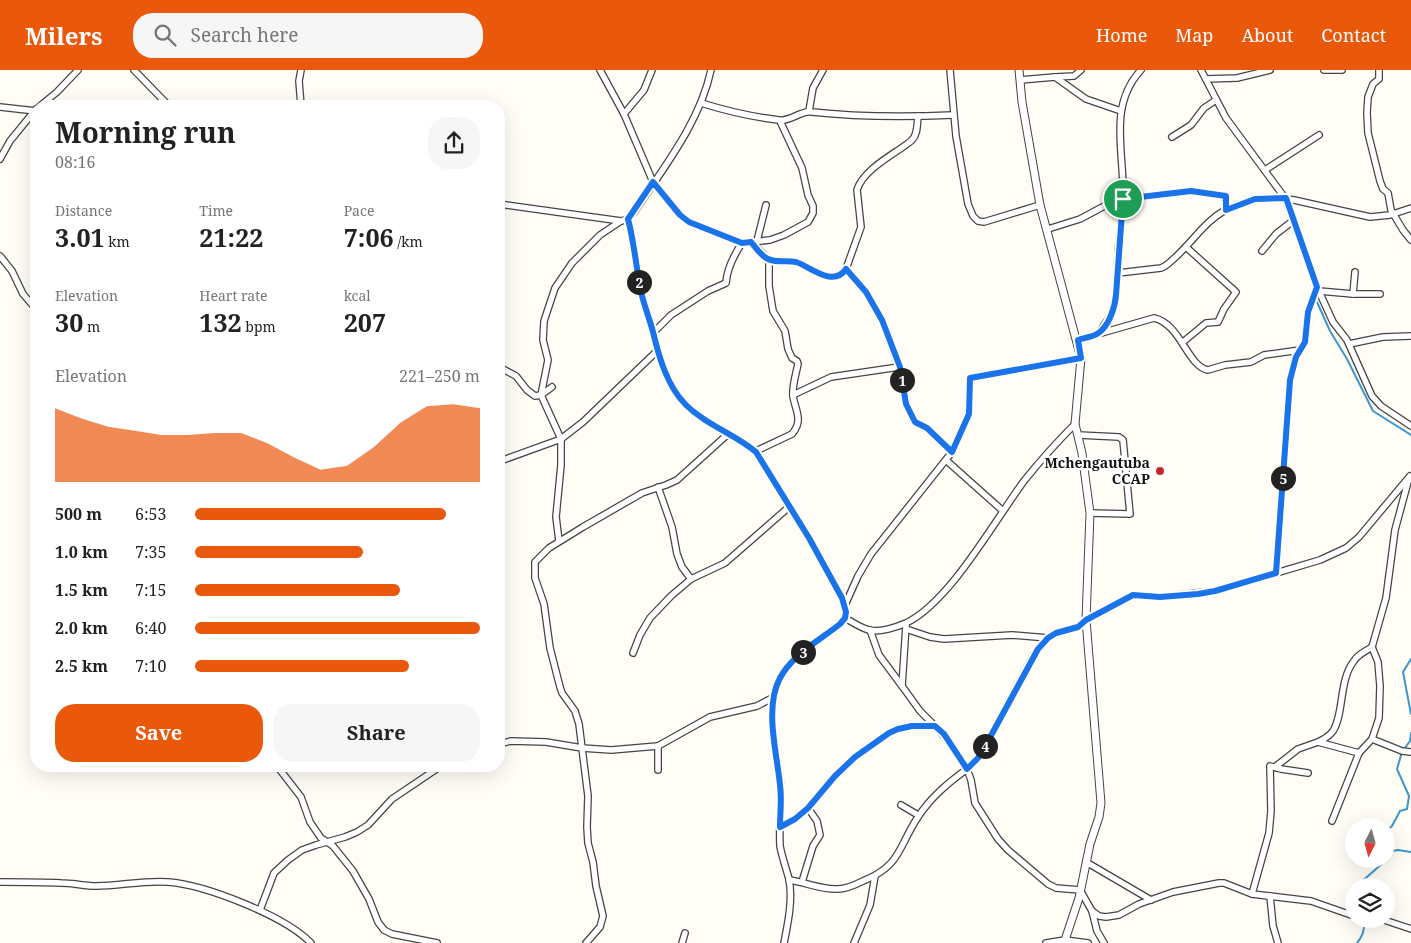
<!DOCTYPE html>
<meta charset="utf-8">
<style>
:root{--surface:#fff;--page:#f6f6f6;--text:#222;--muted:#767676;--accent:#ea580c}
body{margin:0;font-family:"Noto Serif",serif;background:var(--page);color:var(--text);height:100vh;display:flex;flex-direction:column;font-size:19px;white-space:nowrap}
*{box-sizing:border-box;margin:0}
p{font-size:16px;color:var(--muted)}
.icon{flex:none;width:28px;height:28px;fill:none;stroke:currentColor;stroke-width:2;stroke-linecap:round;stroke-linejoin:round}
.map{position:relative;flex:1;overflow:hidden}
.panel{position:absolute;left:30px;top:30px;width:475px;height:672px;display:flex;flex-direction:column;background:var(--surface);border-radius:20px;box-shadow:0 5px 20px #0002}
.panel>*{flex:none}
.needle{width:32px;rotate:186deg}
.buttons{position:absolute;left:1345px;top:748px;display:grid;gap:10px}
.buttons a{display:grid;place-items:center;width:50px;height:50px;border-radius:50%;background:var(--surface);box-shadow:0 5px 20px #0002;font-size:25px}
.pin{position:absolute;display:grid;place-items:center;width:42px;height:42px;color:#fff;margin:-21px;border:2px solid #fff;border-radius:50%;box-shadow:0 1px 5px #0007}
.km{position:absolute;width:25px;height:25px;margin:-12px;border-radius:50%;background:#222;color:#fff;font-size:14px;line-height:25px;text-align:center}
.round{display:grid;place-items:center;flex:none;width:52px;height:52px;border-radius:20px;background:var(--page)}
.head{display:flex;align-items:center;justify-content:space-between;height:85px;padding:0 25px}
h1{font-size:28px;font-weight:700;line-height:38px}
.stats{display:grid;grid-template-columns:repeat(3,1fr);gap:8px;height:85px;padding:5px 25px}
.stats div{display:grid;align-content:center}
.stats b{font-size:25px;font-weight:700}
.stats small{font-size:14px;font-weight:400}
.stats p{font-size:14px}
.chart{height:140px;padding:10px 25px}
.chart p{display:flex;justify-content:space-between}
.chart svg{width:100%;height:90px;margin-top:5px;fill:var(--accent);opacity:.7}
.button{display:flex;gap:10px;margin-top:auto;padding:10px 25px}
.button a{flex:1;height:58px;border-radius:20px;background:var(--accent);color:#fff;font-size:20px;font-weight:700;line-height:58px;text-align:center}
.button a+a{background:var(--page);color:var(--text)}
ul{padding:0 25px;list-style:none;font-size:16px}
li{display:grid;grid-template-columns:80px 60px 1fr;align-items:center;height:38px}
li i{height:12px;border-radius:6px;background:var(--accent)}
header{display:flex;align-items:center;gap:30px;box-sizing:border-box;height:70px;padding:0 25px;background:var(--accent);color:#fff}
header strong{font-size:24px}
nav{display:flex;gap:28px;margin-inline-start:auto;font-size:18px}
.search{width:350px;height:45px;background:var(--page);display:flex;align-items:center;gap:12px;box-sizing:border-box;padding:0 18px;border-radius:20px;color:var(--muted);font-size:19px}
.map>svg:first-child{display:block}
.lines{fill:none;stroke-linecap:round;stroke-linejoin:round}
.stream{stroke:#3f96cf;stroke-width:2}
.minor-casing{stroke:#444;stroke-width:8}
.tertiary-casing{stroke:#444;stroke-width:9}
.minor{stroke:#fff;stroke-width:5.5}
.tertiary{stroke:#fff;stroke-width:7}
.route-casing{stroke:#fff;stroke-width:10}
.route{stroke:#1a73e8;stroke-width:6}
.poi-dot{fill:#c4262e;stroke:#fff;stroke-width:2}
.labels{text-anchor:middle;stroke-width:5;stroke-linejoin:round;paint-order:stroke}
.poi-label{font-size:14px;font-weight:bold;fill:#111;stroke:#fff;text-anchor:end}
</style>
<header>
<strong>Milers</strong>
<div class="search"><svg class="icon" aria-label="search" viewBox="0 0 24 24"><circle cx="10" cy="10" r="6"/><path d="M15 15l6 6"/></svg>Search here</div>
<nav><a>Home</a><a>Map</a><a>About</a><a>Contact</a></nav>
</header>
<div class="map">
<svg width="1411" height="873" viewBox="0 0 1411 873">
<rect width="100%" height="100%" fill="#fffdf5"/>
<g class="lines">
<g class="stream">
<path d="M1317,232l13,29 17,28 26,52 38,24"/>
<path d="M1411,589l-8,13 8,42"/>
<path d="M1386,761l6,-5 8,-15 7,-2 2,-13 -12,-27 5,-17 8,-11 1,-8"/>
<path d="M1386,782l12,-2 13,2"/>
<path d="M1360,816l-1,-2 25,-22 1,-3"/>
<path d="M1357,873c6,-7 8,-16 7,-24"/>
</g>
<g class="minor-casing">
<g id="minor">
<path d="M134,0l35,36"/>
<path d="M600,0l24,44 29,68 27,33 9,7 53,21 28,-3 14,-5 24,-13 5,-9v-7l-5,-11 -6,-27 -22,-47"/>
<path d="M950,0l6,66 12,68 5,12 5,5 6,1 56,-17"/>
<path d="M1201,0l25,48 59,80 32,89 16,35 14,18 25,56 9,10 30,20"/>
<path d="M1324,0h18"/>
<path d="M1379,0v9l-6,5 -5,13 -1,16 1,20 12,48 3,8 5,4 3,17 12,20 8,10"/>
<path d="M1055,7l19,-1 7,-6"/>
<path d="M1206,9l31,-1 33,-8"/>
<path d="M1020,10l35,-3 31,22 35,12"/>
<path d="M701,33c26,8 51,14 78,17 11,2 22,-10 33,-8 46,5 94,5 141,3"/>
<path d="M40,36l17,-14 21,-22"/>
<path d="M301,36l-2,-25 2,-11"/>
<path d="M0,37l36,4"/>
<path d="M809,41l4,-23 10,-18"/>
<path d="M624,44l20,-24 8,-20"/>
<path d="M918,46c-1,8 0,18 -6,24 -3,3 -8,6 -12,9 -15,10 -38,24 -43,41l4,37 -15,42 20,23 16,28 17,47 7,37 9,18 12,6 25,24"/>
<path d="M1172,67l19,-12 13,-17 12,-8"/>
<path d="M0,89l10,-18 26,-32"/>
<path d="M1265,100l54,-35"/>
<path d="M499,134l122,17"/>
<path d="M628,149c6,24 8,48 13,71 3,14 8,27 11,40 7,26 14,56 35,76 20,19 48,28 69,45l53,87 33,60 4,14 -1,6 -5,6c-21,16 -45,30 -59,53 -19,29 -2,80 0,112 0,19 -2,38 -1,57 2,11 6,22 9,33 4,20 -1,44 -5,64"/>
<path d="M1048,159l32,-10 30,-16 13,-4 68,-8 35,5v14"/>
<path d="M757,171l9,-36"/>
<path d="M751,172l18,18v26l4,25 12,20 3,18 4,9 5,3 1,3c-2,10 -6,22 -5,32 2,14 11,24 -1,38l-36,17"/>
<path d="M1262,181l14,-17 18,-14"/>
<path d="M0,186l12,15 11,23 13,15"/>
<path d="M769,190c8,1 19,0 27,3 15,4 37,25 50,6"/>
<path d="M1118,203l43,-5 4,-2c17,-12 29,-30 44,-44 22,-21 57,-27 85,-22l76,17 20,-2 21,-7"/>
<path d="M1319,221l34,3 2,-22"/>
<path d="M1353,224h27"/>
<path d="M653,263l18,-18 37,-24 18,-8c1,-15 8,-28 16,-40"/>
<path d="M1098,264l56,-16c27,6 33,48 54,52l17,-5 26,-3 13,-7 36,-5"/>
<path d="M1077,270l21,-6 13,-19 4,-9c2,-17 2,-33 3,-50 1,-19 4,-38 5,-57 2,-44 -16,-93 18,-129"/>
<path d="M1183,272l23,-19 12,-1 6,-13 12,-17 -50,-45"/>
<path d="M1349,274l34,-7 28,-1"/>
<path d="M499,297l17,9 11,14 8,6 6,-1 11,-8"/>
<path d="M793,325l38,-18 68,-10"/>
<path d="M1078,365l41,2 4,3 7,74 -40,-1"/>
<path d="M503,390l58,-21 22,-17 74,-71"/>
<path d="M947,391l56,50"/>
<path d="M658,417l14,40 5,27 5,13 9,12"/>
<path d="M559,471l-3,-24 5,-52v-26l-20,-44 7,-35 -5,-20 1,-19 11,-33 17,-25 28,-28 21,-14 7,-2 7,-8c29,-44 65,-89 76,-141"/>
<path d="M1276,503l14,-193 6,-23 9,-15 3,-30 9,-25"/>
<path d="M845,535l13,-29 13,-22 81,-102 17,-38 1,-36 111,-20"/>
<path d="M845,548c7,4 16,10 24,12 10,3 28,-3 37,-7 44,-21 89,-103 118,-142 16,-20 33,-39 51,-57"/>
<path d="M906,555l-4,61 18,25 15,15"/>
<path d="M906,559l24,8 14,2 68,-4 36,3"/>
<path d="M870,560l9,25 23,31"/>
<path d="M633,583l7,-18 10,-17 21,-22 20,-17 34,-16 64,-56"/>
<path d="M1372,669l30,12 9,1"/>
<path d="M1318,672c6,-3 11,-5 15,-11 11,-17 6,-52 21,-70 4,-7 12,-10 18,-14"/>
<path d="M499,674l12,-3 35,1 36,6 29,2 47,-4 52,-29 47,-11 17,-9"/>
<path d="M277,696l24,31 9,25 11,16 12,8 20,25 16,28 9,23 6,8 8,4 45,9"/>
<path d="M1275,697l23,-18 20,-7 41,11 13,-14 7,-21 1,-32 -2,-24 -6,-15 14,-49 9,-68 14,-52"/>
<path d="M658,700v-24"/>
<path d="M1308,703l-27,-4 -11,-3 1,45 -2,22 -17,61 59,7 43,15"/>
<path d="M901,735l17,10"/>
<path d="M1332,751l27,-68"/>
<path d="M780,757l15,-8 13,-11 27,-32 20,-19 34,-24 9,-4 11,-2 26,-1 18,20 14,23c-19,14 -36,28 -49,48 -20,30 -17,49 -55,64 -8,4 -17,8 -25,8 -17,1 -33,-7 -49,-9"/>
<path d="M1086,792l65,38"/>
<path d="M0,812c20,0 41,0 61,1 12,0 23,3 35,3 24,0 48,-6 72,-4 38,3 117,34 143,61"/>
<path d="M802,812l11,-36 7,-11 -3,-14 -9,-13"/>
<path d="M1252,824l-28,-11h-5l-46,9 -34,12 -20,11 -13,2 -7,-1 -7,-5 -12,-21 -24,-2 -8,-4 -40,-34 -10,-11 -23,-36 -4,-23 -4,-11 10,-11 10,-15 46,-87 15,-18 9,-5 21,-6 8,-7 47,-25 27,2 55,-6 105,-31 26,-12 13,-11 51,-61"/>
<path d="M1270,826l3,30 5,17"/>
<path d="M260,840l14,-37 14,-13 14,-10 14,-5 29,-8 12,-5 11,-7 24,-26 49,-33"/>
<path d="M1092,841l5,20 7,12"/>
<path d="M1381,849l30,10"/>
<path d="M586,873l14,-16 3,-11 -7,-30 -3,-24 -5,-19 -1,-16 1,-31 -9,-72 -4,-13 -13,-18 -2,-6 -10,-39 -6,-44 -9,-26v-16l14,-14 34,-21 59,-34 24,-8 11,-5 51,-46"/>
<path d="M682,873l3,-10"/>
<path d="M854,873l16,-38 5,-29"/>
<path d="M1046,873l19,-3 23,3"/>
</g>
</g>
<g class="tertiary-casing">
<path id="tertiary" d="M1019,0l3,32 18,103 41,153 -6,66 7,29 8,60 -4,107 15,183 -2,14 -9,27 -11,54 -15,45"/>
</g>
<use href="#minor" class="minor"/>
<use href="#tertiary" class="tertiary"/>
</g>
<g class="lines">
<g class="route-casing">
<path id="route" d="M653,112l27,33 9,7 53,21 9,-1c5,6 10,14 17,17 8,4 19,1 28,3 15,5 37,26 50,7l20,23 16,28 18,47 6,37 9,18 12,6 25,24 17,-38 1,-36 111,-20 -3,-18c5,-2 14,-3 19,-6 12,-7 18,-27 19,-39l7,-96 68,-8 35,5v14l29,-11 31,-1 31,89 -9,25 -3,30 -9,15 -6,23 -14,193 -61,18 -17,3 -38,3 -27,-2 -47,25 -8,7 -22,6 -8,5 -10,11 -51,94 -9,15 -11,11 -23,-35 -9,-8h-23l-14,3 -9,4 -34,24 -20,19 -27,32 -13,11 -15,8c0,-14 2,-28 0,-42 -3,-32 -16,-77 0,-107 12,-23 40,-38 60,-54l5,-6 1,-6 -4,-14 -33,-60 -53,-86c-21,-18 -50,-27 -70,-47 -19,-19 -27,-48 -33,-73 -4,-15 -10,-29 -13,-45 -4,-22 -6,-45 -12,-68z"/>
</g>
<use href="#route" class="route"/>
</g>
<circle class="poi-dot" cx="1160" cy="401" r="5"/>
<g class="labels">
<g class="poi-label">
<text x="1150" y="398">Mchengautuba<tspan x="1150" dy="16">CCAP</tspan></text>
</g>
</g>
</svg>
<div class="buttons">
<a><svg class="needle" viewBox="-14 -14 28 28"><path d="M0-13l5 13h-10z" fill="#e53935"/><path d="M0 13l5-13h-10z" fill="#767676"/></svg></a>
<a><svg class="icon" aria-label="layers" viewBox="0 0 24 24"><path d="M12 4l9 5-9 5-9-5zM3 14l9 5 9-5"/></svg></a>
</div>
<div class="pin" style="left:1123px;top:129px;background:#1e9e55"><svg class="icon" aria-label="arrive" viewBox="0 0 24 24"><path d="M6 21V4h12l-3 4 3 4H6"/></svg></div>
<b class="km" style="left:902px;top:310px">1</b>
<b class="km" style="left:639px;top:212px">2</b>
<b class="km" style="left:803px;top:582px">3</b>
<b class="km" style="left:985px;top:676px">4</b>
<b class="km" style="left:1283px;top:408px">5</b>
<section class="panel">
<div class="head"><div><h1>Morning run</h1><p>08:16</p></div><a class="round"><svg class="icon" aria-label="share" viewBox="0 0 24 24"><path d="M12 15V3M7 8l5-5 5 5M5 13v7h14v-7"/></svg></a></div>
<div class="stats">
<div><p>Distance</p><b>3.01<small> km</small></b></div>
<div><p>Time</p><b>21:22</b></div>
<div><p>Pace</p><b>7:06<small> /km</small></b></div>
</div>
<div class="stats">
<div><p>Elevation</p><b>30<small> m</small></b></div>
<div><p>Heart rate</p><b>132<small> bpm</small></b></div>
<div><p>kcal</p><b>207</b></div>
</div>
<div class="chart"><p><span>Elevation</span>221–250 m</p>
<svg viewBox="0 0 160 44" preserveAspectRatio="none"><path d="M0 44V8L10 13L20 17L30 19L40 21L50 21L60 20L70 20L80 25L90 32L100 38L110 36L120 27L130 15L140 7L150 6L160 8V44z"/></svg>
</div>
<ul>
<li><b>500 m</b>6:53<i style="width:88%"></i></li>
<li><b>1.0 km</b>7:35<i style="width:59%"></i></li>
<li><b>1.5 km</b>7:15<i style="width:72%"></i></li>
<li><b>2.0 km</b>6:40<i style="width:100%"></i></li>
<li><b>2.5 km</b>7:10<i style="width:75%"></i></li>
</ul>
<div class="button"><a>Save</a><a>Share</a></div>
</section>
</div>
